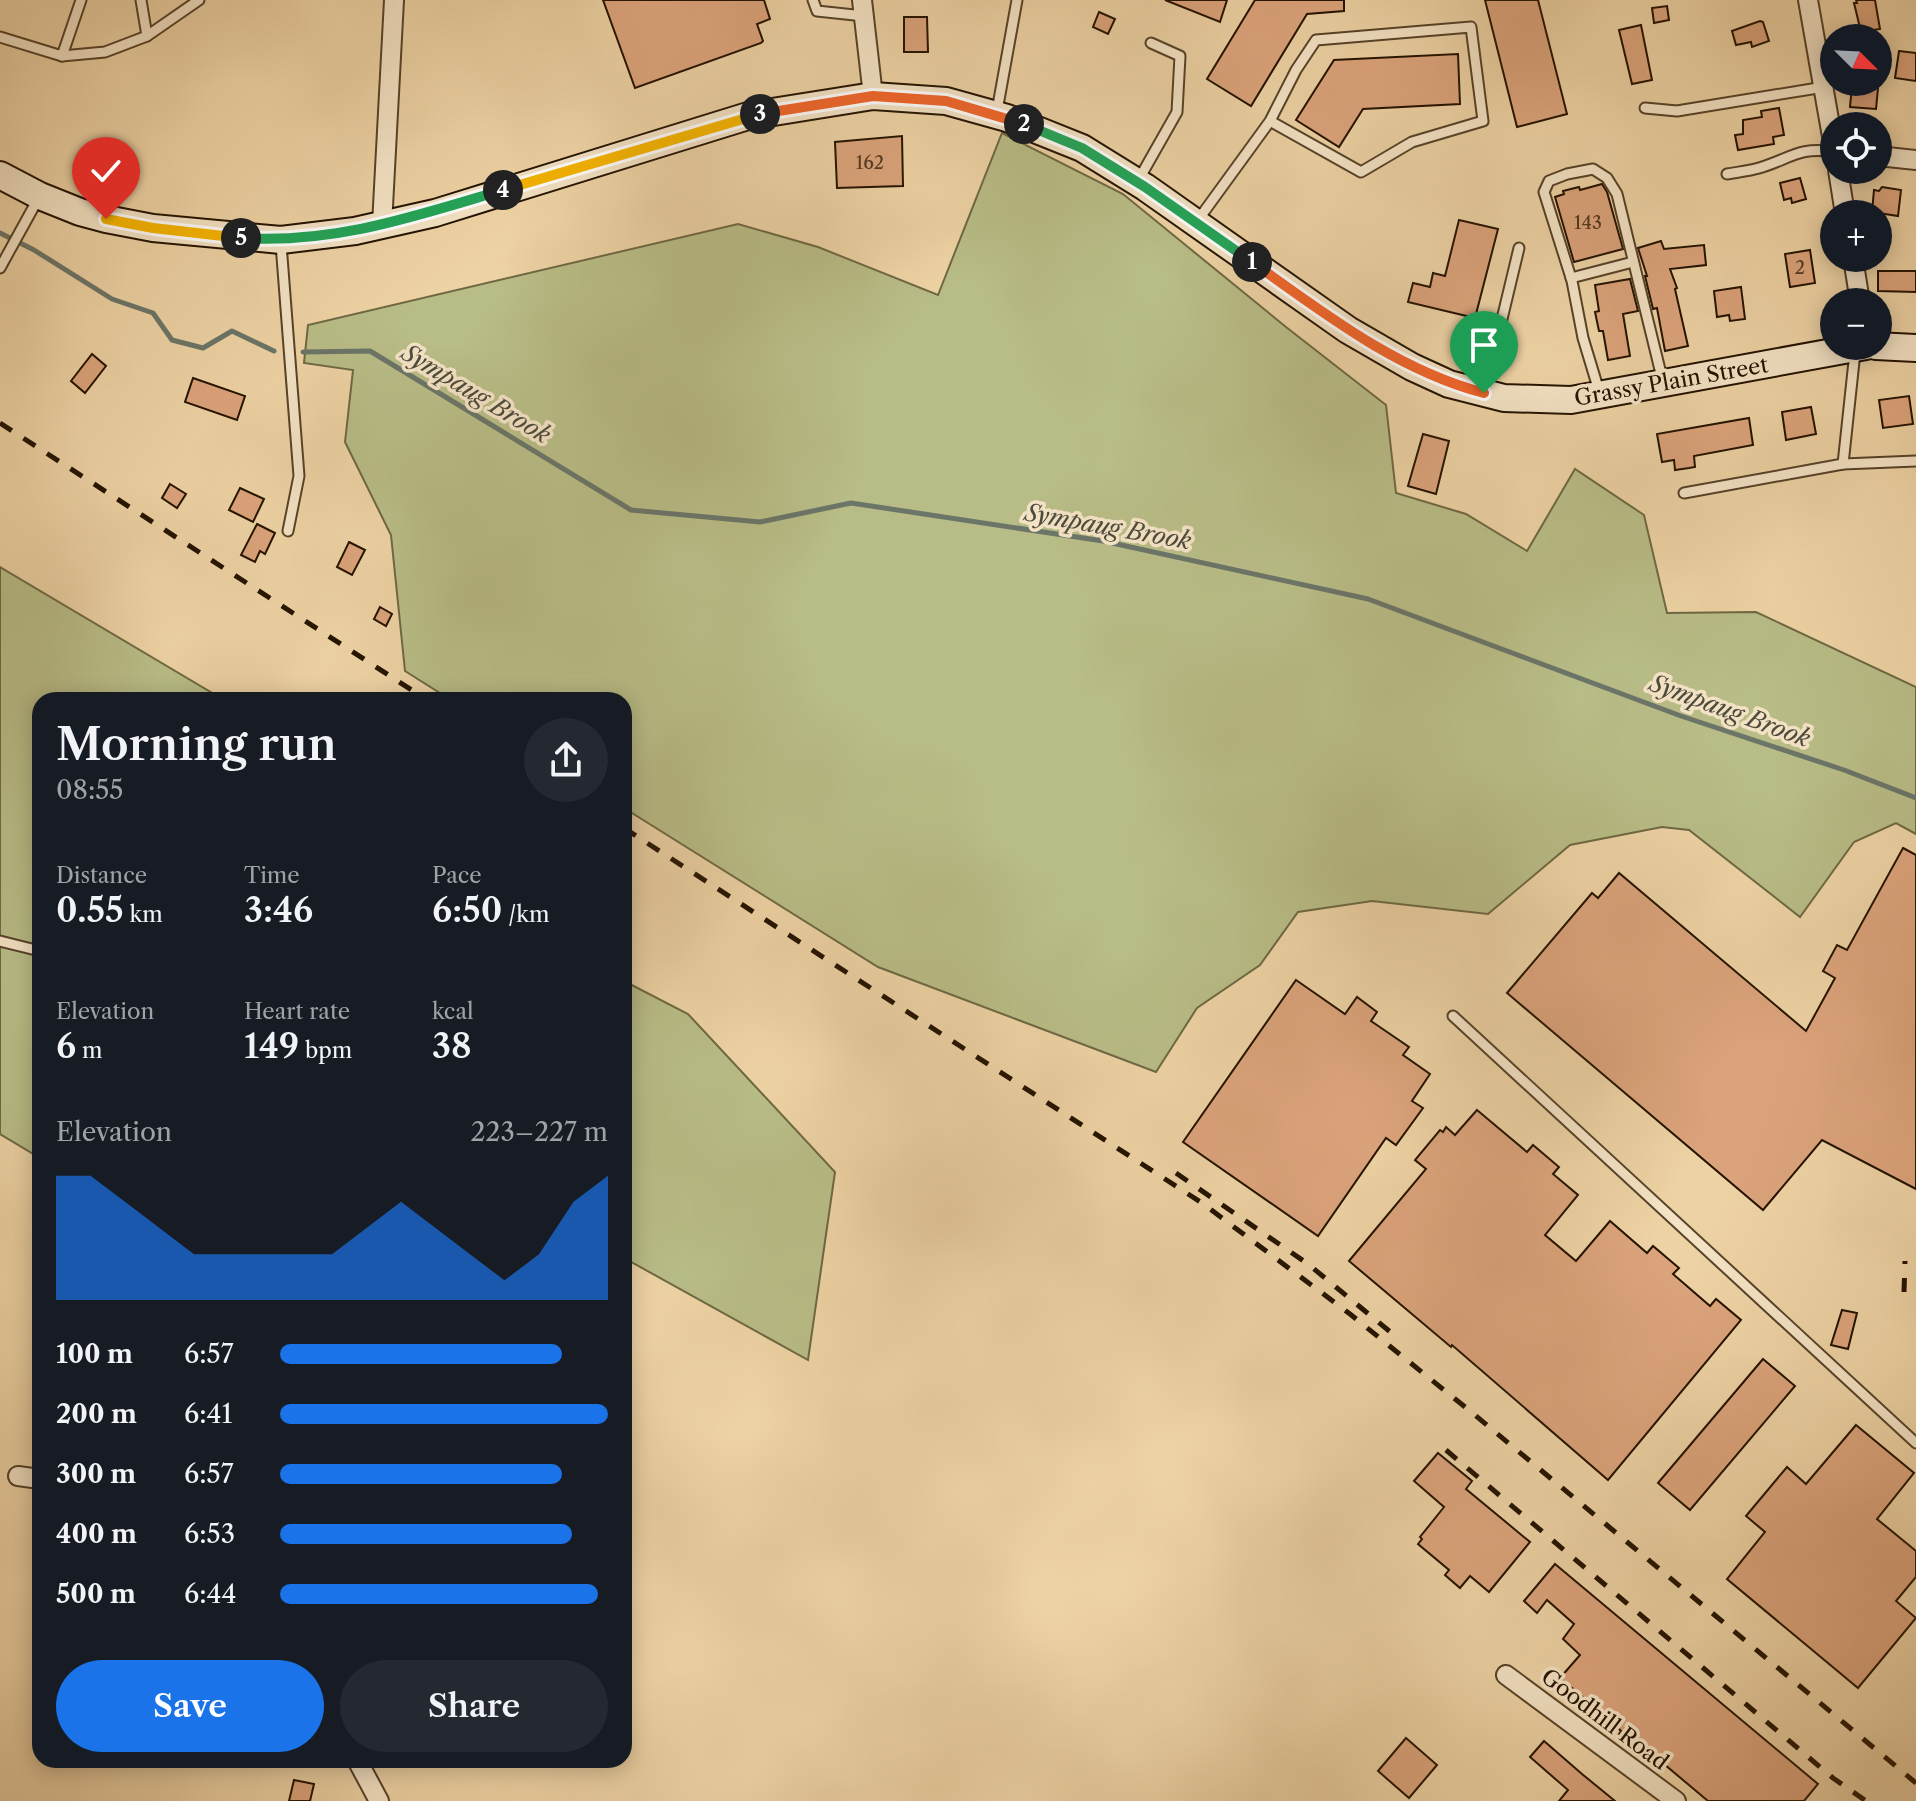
<!DOCTYPE html>
<meta charset="utf-8">
<style>
:root{--surface:#171b24;--page:#242831;--text:#f1f3f6;--muted:#9ea1a6;--accent:#1a73e8}
body{margin:0;font-family:"Libre Caslon Text",serif;background:var(--page);color:var(--text);height:100vh;display:flex;flex-direction:column;font-size:30px;white-space:nowrap}
*{box-sizing:border-box;margin:0}
p{font-size:26px;color:var(--muted)}
.icon{flex:none;width:44px;height:44px;fill:none;stroke:currentColor;stroke-width:2;stroke-linecap:round;stroke-linejoin:round}
.map{position:relative;flex:1;overflow:hidden}
.side{position:absolute;left:32px;top:692px;width:600px;height:1076px;display:flex;flex-direction:column;background:var(--surface);border-radius:24px;box-shadow:0 4px 20px #0003}
.side>*{flex:none}
.needle{width:52px;rotate:114deg}
.buttons{position:absolute;left:1820px;top:24px;display:grid;gap:16px}
.buttons a{display:grid;place-items:center;width:72px;height:72px;border-radius:50%;background:var(--surface);box-shadow:0 4px 20px #0003;font-size:40px}
.pin{position:absolute;display:grid;place-items:center;width:68px;height:68px;color:#fff;margin:-82px -34px;border-radius:50% 50% 50% 0;rotate:-45deg;box-shadow:0 0 8px #0007}
.pin .icon{rotate:45deg}
.km{position:absolute;width:40px;height:40px;margin:-20px;border-radius:50%;background:#222;color:#fff;font-size:22px;line-height:40px;text-align:center}
.round{display:grid;place-items:center;flex:none;width:84px;height:84px;border-radius:42px;background:var(--page)}
.overview{display:flex;align-items:center;justify-content:space-between;height:136px;padding:0 24px}
h1{font-size:44px;font-weight:600;line-height:60px}
.metrics{display:grid;grid-template-columns:repeat(3,1fr);gap:12px;height:136px;padding:8px 24px}
.metrics div{display:grid;align-content:center}
.metrics b{font-size:34px;font-weight:600}
.metrics small{font-size:22px;font-weight:400}
.metrics p{font-size:22px}
.chart{height:224px;padding:16px 24px}
.chart p{display:flex;justify-content:space-between}
.chart svg{width:100%;height:144px;margin-top:8px;fill:var(--accent);opacity:.7}
.primary-button{display:flex;gap:16px;margin-top:auto;padding:16px 24px}
.primary-button a{flex:1;height:92px;border-radius:48px;background:var(--accent);color:#fff;font-size:32px;font-weight:600;line-height:92px;text-align:center}
.primary-button a+a{background:var(--page);color:var(--text)}
ul{padding:0 24px;list-style:none;font-size:26px}
li{display:grid;grid-template-columns:128px 96px 1fr;align-items:center;height:60px}
li i{height:20px;border-radius:10px;background:var(--accent)}
.map>svg:first-child{display:block}
.green{fill:#b8bc86;stroke:#6e6843;stroke-width:2}
.lines{fill:none;stroke-linecap:round;stroke-linejoin:round}
.stream{stroke:#6b7568;stroke-width:5}
.building{fill:#dba37b;stroke:#241300;stroke-width:2}
.service-casing{stroke:#564329;stroke-width:13}
.minor-casing{stroke:#564329;stroke-width:22}
.secondary-casing{stroke:#241300;stroke-width:30}
.service{stroke:#f3e2c4;stroke-width:9}
.minor{stroke:#f3e2c4;stroke-width:18}
.secondary{stroke:#f3e2c4;stroke-width:26}
.rail{stroke:#241300;stroke-width:5;stroke-dasharray:14 14;stroke-linecap:butt}
.split-1-casing{stroke:#fff;stroke-width:16}
.split-2-casing{stroke:#fff;stroke-width:16}
.split-3-casing{stroke:#fff;stroke-width:16}
.split-4-casing{stroke:#fff;stroke-width:16}
.split-5-casing{stroke:#fff;stroke-width:16}
.split-6-casing{stroke:#fff;stroke-width:16}
.split-1{stroke:#f0652b;stroke-width:10}
.split-2{stroke:#22a559;stroke-width:10}
.split-3{stroke:#f0652b;stroke-width:10}
.split-4{stroke:#f5b400;stroke-width:10}
.split-5{stroke:#22a559;stroke-width:10}
.split-6{stroke:#f5b400;stroke-width:10}
.labels{text-anchor:middle;stroke-width:7;stroke-linejoin:round;paint-order:stroke}
.number-label{font-size:18px;fill:#52371f}
.street-label{font-size:22px;fill:#241300;stroke:#f3e2c4}
.water-label{font-size:24px;font-style:italic;fill:#4d4c3d;stroke:#f3e2c4}
</style>
<div class="map">
<svg width="1916" height="1801" viewBox="0 0 1916 1801">
<rect width="100%" height="100%" fill="#edd2a4"/>
<filter id="stains"><feTurbulence type="fractalNoise" baseFrequency=".0025" numOctaves="4"/><feColorMatrix values="0 0 0 0 .2 0 0 0 0 .09 0 0 0 0 .02 0 0 0 .5 -.17"/></filter>
<radialGradient id="worn" r=".72"><stop offset=".6" stop-color="#630" stop-opacity="0"/><stop offset="1" stop-color="#630" stop-opacity=".3"/></radialGradient>
<g class="green">
<path d="M1002,133l121,61 163,133 100,78 10,88 70,21 61,37 48,-82 69,46 23,98 89,-1 160,75v147l-20,-11 -42,19 -54,75 -111,-87 -27,-3 -92,18 -82,69 -116,-13 -74,11 -38,53 -63,43 -41,64 -278,-105 -254,-159v-108h-173l-46,-29 -14,-136 -46,-93 8,-72 -49,-7 4,-38 430,-101 80,23 120,48z"/>
<path d="M0,567l224,133h-184v458l-40,-24z"/>
<path d="M624,981l64,33 147,158 -27,188 -184,-102z"/>
</g>
<g class="lines">
<g class="stream">
<path d="M0,233l34,17 78,49 41,14 19,27 31,8 29,-17 42,20"/>
<path d="M303,352l67,-1 261,159 129,12 91,-19 252,38 265,58 313,117 163,54 72,28"/>
</g>
</g>
<g class="building">
<path d="M603,0h161l6,19 -13,5 6,17 -2,2 -126,45z"/>
<path d="M1165,0h62l-7,22z"/>
<path d="M1255,0h89v11l-37,3 -56,92 -44,-27z"/>
<path d="M1485,0h53l29,114 -50,13z"/>
<path d="M1856,0h19l5,29 -19,3 -7,-29h3z"/>
<path d="M1667,6l2,14 -15,3 -2,-15z"/>
<path d="M1099,12l16,7 -7,15 -15,-7z"/>
<path d="M904,17h23l1,35h-24z"/>
<path d="M1760,21l3,1 6,19 -17,6 -1,-5 -15,3 -4,-14z"/>
<path d="M1641,25l11,55 -20,4 -13,-54z"/>
<path d="M1899,51l17,2v28l-21,-3z"/>
<path d="M1458,54l2,50 -97,5 -24,38 -43,-27 38,-60z"/>
<path d="M1852,85l26,3 -2,21 -26,-2z"/>
<path d="M1779,108l5,27 -11,2 1,7 -36,6 -3,-15 8,-1v-14l19,-3 -1,-6z"/>
<path d="M902,136l1,50 -66,2 -2,-46z"/>
<path d="M1800,178l6,21 -14,4 -1,-5 -7,2 -4,-17z"/>
<path d="M1602,184l5,8 16,57 -49,13 -19,-65 9,-3 -1,-3 16,-4 1,3z"/>
<path d="M1882,187l19,3 -3,26 -26,-4 2,-22 5,1z"/>
<path d="M1459,220l39,9 -23,89 -67,-16 5,-19 17,4 3,-14 12,3z"/>
<path d="M1661,241l3,8 40,-4 2,20 -36,4 7,19 -2,1 13,57 -23,5 -8,-43 -4,1 -8,-33h2l-9,-28z"/>
<path d="M1810,250l5,33 -25,4 -5,-33z"/>
<path d="M1878,271h38v21l-38,-1z"/>
<path d="M1630,279l8,32 -15,3 7,42 -22,4 -5,-29h-4l-4,-19 4,-1 -4,-26z"/>
<path d="M1741,287l4,32 -15,2 -1,-6 -12,2 -3,-26z"/>
<path d="M92,354l14,12 -21,27 -14,-12z"/>
<path d="M193,378l52,18 -8,24 -52,-18z"/>
<path d="M1909,396l4,28 -30,4 -4,-28z"/>
<path d="M1811,407l5,27 -30,6 -4,-28z"/>
<path d="M1749,418l4,27 -59,11 1,11 -6,1 -14,2 -1,-10 -12,2 -5,-28z"/>
<path d="M1423,434l26,7 -13,53 -28,-8z"/>
<path d="M170,484l16,10 -9,14 -15,-10z"/>
<path d="M240,488l24,11 -11,23 -24,-12z"/>
<path d="M257,524l18,9 -10,21 -5,-3 -5,11 -14,-7z"/>
<path d="M349,542l16,8 -13,25 -15,-8z"/>
<path d="M380,607l12,7 -6,12 -12,-7z"/>
<path d="M1903,848l13,7v334l-94,-49 -59,70 -256,-217 85,-100 6,5 21,-25 187,158 29,-53 -12,-7 14,-26 10,5z"/>
<path d="M1296,980l49,34 12,-17 20,15 -6,9 38,26 -6,8 27,19 -18,27 11,7 -27,37 -10,-7 -68,98 -135,-94z"/>
<path d="M1477,1110l50,42 6,-7 26,22 -6,7 25,21 -33,40 31,26 34,-40 37,32 6,-7 26,22 -6,6 37,32 6,-7 25,21 -133,160 -156,-135 -1,2 -102,-86 77,-92 -11,-9 25,-30 3,2 3,-5 9,8z"/>
<path d="M1842,1310l15,3 -9,36 -17,-4z"/>
<path d="M1763,1359l32,27 -105,124 -32,-27z"/>
<path d="M1856,1425l58,48 -37,46 39,32v26l-20,24 20,17 -58,70 -131,-109 38,-47 -19,-16 41,-49 19,17z"/>
<path d="M1438,1453l34,28 -6,8 64,53 -41,50 -19,-16 -10,12 -15,-13 4,-5 -31,-26 4,-5 -2,-2 24,-30 -30,-26z"/>
<path d="M1555,1564l263,220 -14,17h-96l-56,-47 -4,5 -29,-25 2,-3 -15,-15 -46,-38 20,-23 -17,-16 11,-15 -27,-24 -10,13 -13,-12z"/>
<path d="M1406,1738l31,27 -28,33 -31,-27z"/>
<path d="M1544,1741l38,33 33,27h-56l9,-11 -38,-33z"/>
<path d="M294,1780l20,4 -4,17h-21z"/>
</g>
<g class="lines">
<g class="service-casing">
<g id="service">
<path d="M141,0l6,36"/>
<path d="M813,0l4,11 47,5"/>
<path d="M0,37l62,19 43,-4 42,-16 52,-36"/>
<path d="M62,56l19,-56"/>
<path d="M1645,108l32,3 147,-24"/>
<path d="M997,111l20,-111"/>
<path d="M1727,174c11,-2 22,-3 32,-6 31,-9 40,-22 75,-16"/>
<path d="M1139,179l38,-67 3,-56 -29,-13"/>
<path d="M1198,220l72,-99 26,-51 20,-30 155,-13 12,94 -71,21 -51,30 -91,-51"/>
<path d="M281,244l18,232 -11,55"/>
<path d="M0,268l38,-69"/>
<path d="M1571,278l62,-16"/>
<path d="M1855,352l-12,112 73,-3"/>
<path d="M1485,390l34,-142"/>
<path d="M1599,391l-16,-53 -11,-57 -28,-89 5,-11 18,-7 26,-5 14,9 10,16 46,188"/>
<path d="M1684,493l159,-29"/>
<path d="M0,941l40,10"/>
<path d="M1453,1016l463,427"/>
</g>
</g>
<g class="minor-casing">
<g id="minor">
<path d="M862,0l11,96"/>
<path d="M1808,0l26,148"/>
<path d="M1878,156l38,4"/>
<path d="M1838,170l7,44"/>
<path d="M382,225l12,-225"/>
<path d="M1853,258l7,44"/>
<path d="M18,1476l22,3"/>
<path d="M1506,1675l170,126"/>
<path d="M357,1760l22,41"/>
</g>
</g>
<g class="secondary-casing">
<g id="secondary">
<path d="M0,175l40,21 40,16 26,7 47,9 128,12 74,-9 80,-18 313,-97 125,-20 73,5 61,17 75,30 63,39 203,143 64,37 37,17 55,14 67,2 295,-54"/>
<path d="M1876,346l40,2"/>
</g>
</g>
<use href="#service" class="service"/>
<use href="#minor" class="minor"/>
<use href="#secondary" class="secondary"/>
<g class="rail">
<path d="M0,423l427,277"/>
<path d="M624,828l578,375 148,111 120,97 446,372"/>
<path d="M1176,1173l132,91 86,71"/>
<path d="M1904,1292l1,-31"/>
<path d="M1446,1450l387,328 33,23"/>
</g>
</g>
<g class="lines">
<g class="split-1-casing">
<path id="split-1" d="M1252,262c73,52 145,108 232,131"/>
</g>
<g class="split-2-casing">
<path id="split-2" d="M1024,124l58,24 63,39 107,75"/>
</g>
<g class="split-3-casing">
<path id="split-3" d="M760,114l113,-18 73,5 78,23"/>
</g>
<g class="split-4-casing">
<path id="split-4" d="M503,190l257,-76"/>
</g>
<g class="split-5-casing">
<path id="split-5" d="M241,238c94,6 174,-22 262,-48"/>
</g>
<g class="split-6-casing">
<path id="split-6" d="M106,219l47,9 88,10"/>
</g>
<use href="#split-1" class="split-1"/>
<use href="#split-2" class="split-2"/>
<use href="#split-3" class="split-3"/>
<use href="#split-4" class="split-4"/>
<use href="#split-5" class="split-5"/>
<use href="#split-6" class="split-6"/>
</g>
<g class="labels">
<g class="number-label">
<text x="870" y="169">162</text>
<text x="1588" y="229">143</text>
<text x="1800" y="274">2</text>
</g>
<g class="street-label">
<text transform="translate(1671 381) rotate(-10)" y="8">Grassy Plain Street</text>
<text transform="translate(1605 1719) rotate(37)" y="8">Goodhill Road</text>
</g>
<g class="water-label">
<text transform="translate(476 394) rotate(31)" y="8">Sympaug Brook</text>
<text transform="translate(1108 527) rotate(10)" y="8">Sympaug Brook</text>
<text transform="translate(1730 711) rotate(20)" y="8">Sympaug Brook</text>
</g>
</g>
<rect width="100%" height="100%" filter="url(#stains)"/>
<rect width="100%" height="100%" fill="url(#worn)"/>
</svg>
<div class="buttons">
<a><svg class="needle" viewBox="-14 -14 28 28"><path d="M0-13l5 13h-10z" fill="#e53935"/><path d="M0 13l5-13h-10z" fill="#9ea1a6"/></svg></a>
<a><svg class="icon" aria-label="locate" viewBox="0 0 24 24"><circle cx="12" cy="12" r="6"/><path d="M12 2v4M12 18v4M2 12h4M18 12h4"/></svg></a>
<a>+</a>
<a>−</a>
</div>
<div class="pin" style="left:1484px;top:393px;background:#1e9e55"><svg class="icon" aria-label="arrive" viewBox="0 0 24 24"><path d="M6 21V4h12l-3 4 3 4H6"/></svg></div>
<div class="pin" style="left:106px;top:219px;background:#d93025"><svg class="icon" aria-label="check" viewBox="0 0 24 24"><path d="M5 12l5 5 9-10"/></svg></div>
<b class="km" style="left:1252px;top:262px">1</b>
<b class="km" style="left:1024px;top:124px">2</b>
<b class="km" style="left:760px;top:114px">3</b>
<b class="km" style="left:503px;top:190px">4</b>
<b class="km" style="left:241px;top:238px">5</b>
<section class="side">
<div class="overview"><div><h1>Morning run</h1><p>08:55</p></div><a class="round"><svg class="icon" aria-label="share" viewBox="0 0 24 24"><path d="M12 15V3M7 8l5-5 5 5M5 13v7h14v-7"/></svg></a></div>
<div class="metrics">
<div><p>Distance</p><b>0.55<small> km</small></b></div>
<div><p>Time</p><b>3:46</b></div>
<div><p>Pace</p><b>6:50<small> /km</small></b></div>
</div>
<div class="metrics">
<div><p>Elevation</p><b>6<small> m</small></b></div>
<div><p>Heart rate</p><b>149<small> bpm</small></b></div>
<div><p>kcal</p><b>38</b></div>
</div>
<div class="chart"><p><span>Elevation</span>223–227 m</p>
<svg viewBox="0 0 160 44" preserveAspectRatio="none"><path d="M0 44V6L10 6L20 14L30 22L40 30L50 30L60 30L70 30L80 30L90 22L100 14L110 22L120 30L130 38L140 30L150 14L160 6V44z"/></svg>
</div>
<ul>
<li><b>100 m</b>6:57<i style="width:86%"></i></li>
<li><b>200 m</b>6:41<i style="width:100%"></i></li>
<li><b>300 m</b>6:57<i style="width:86%"></i></li>
<li><b>400 m</b>6:53<i style="width:89%"></i></li>
<li><b>500 m</b>6:44<i style="width:97%"></i></li>
</ul>
<div class="primary-button"><a>Save</a><a>Share</a></div>
</section>
</div>
